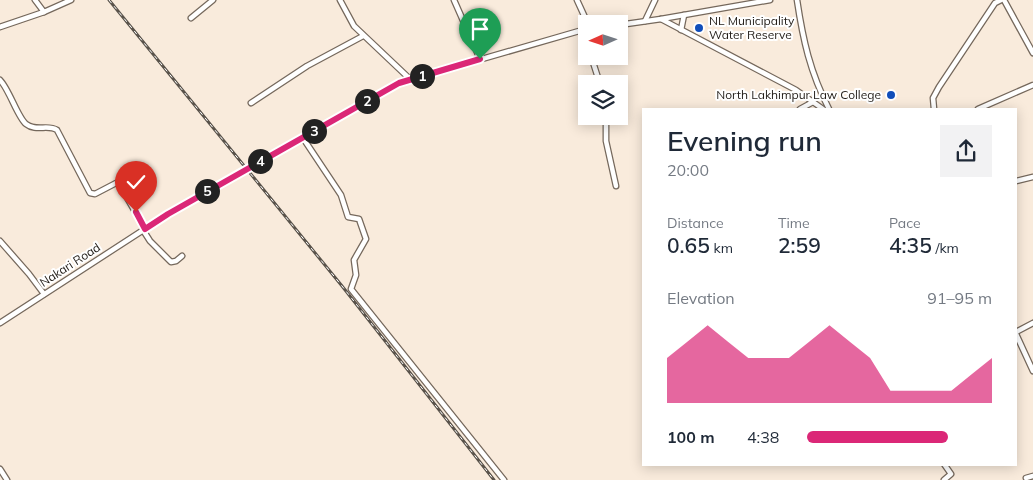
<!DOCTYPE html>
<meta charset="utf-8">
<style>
:root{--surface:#fff;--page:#f2f2f3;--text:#1f2937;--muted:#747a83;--accent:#db2777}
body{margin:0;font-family:Mulish,sans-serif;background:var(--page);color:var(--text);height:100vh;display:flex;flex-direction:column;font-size:19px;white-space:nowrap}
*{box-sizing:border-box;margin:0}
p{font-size:16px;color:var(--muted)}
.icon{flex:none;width:28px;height:28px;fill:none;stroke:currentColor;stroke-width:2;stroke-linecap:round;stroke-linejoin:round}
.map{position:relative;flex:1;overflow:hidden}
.side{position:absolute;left:642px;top:108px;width:375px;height:358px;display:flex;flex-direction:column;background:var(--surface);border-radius:0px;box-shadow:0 2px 12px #0003}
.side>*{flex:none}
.needle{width:32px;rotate:267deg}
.buttons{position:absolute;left:578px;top:15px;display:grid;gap:10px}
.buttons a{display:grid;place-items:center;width:50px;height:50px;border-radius:0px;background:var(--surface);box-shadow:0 2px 12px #0003;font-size:25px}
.pin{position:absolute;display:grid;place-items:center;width:42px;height:42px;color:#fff;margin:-51px -21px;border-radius:50% 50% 50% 0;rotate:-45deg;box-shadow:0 0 5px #0007}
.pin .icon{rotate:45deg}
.km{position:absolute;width:25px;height:25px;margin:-12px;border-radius:50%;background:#222;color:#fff;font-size:14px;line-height:25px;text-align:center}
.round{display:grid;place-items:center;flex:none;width:52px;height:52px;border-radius:0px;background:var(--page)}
.headline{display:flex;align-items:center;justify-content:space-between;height:85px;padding:0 25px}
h1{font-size:28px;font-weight:600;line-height:38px}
.stats{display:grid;grid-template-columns:repeat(3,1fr);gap:8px;height:85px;padding:5px 25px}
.stats div{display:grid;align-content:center}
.stats b{font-size:21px;font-weight:600}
.stats small{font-size:14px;font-weight:400}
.stats p{font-size:14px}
.chart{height:140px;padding:10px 25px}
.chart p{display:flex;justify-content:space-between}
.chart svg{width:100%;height:90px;margin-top:5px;fill:var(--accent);opacity:.7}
ul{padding:0 25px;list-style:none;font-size:16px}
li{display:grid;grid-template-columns:80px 60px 1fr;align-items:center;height:38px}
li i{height:12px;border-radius:6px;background:var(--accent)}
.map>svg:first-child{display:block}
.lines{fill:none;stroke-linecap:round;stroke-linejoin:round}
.minor-casing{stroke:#75685c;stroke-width:7}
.minor{stroke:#fff;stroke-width:4.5}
.rail-casing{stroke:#59524a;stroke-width:3}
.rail{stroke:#fff;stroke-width:1;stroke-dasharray:4;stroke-linecap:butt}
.route-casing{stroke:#fff;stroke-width:10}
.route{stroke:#db2777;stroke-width:6}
.poi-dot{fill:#114eba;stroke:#fff;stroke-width:2}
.labels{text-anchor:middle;stroke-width:4;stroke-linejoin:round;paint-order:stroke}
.poi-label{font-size:12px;fill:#221d18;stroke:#fff;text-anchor:start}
.street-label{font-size:12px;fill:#221d18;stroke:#fff}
</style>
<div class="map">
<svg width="1033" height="480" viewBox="0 0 1033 480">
<rect width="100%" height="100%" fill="#f9ebdc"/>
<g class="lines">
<g class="minor-casing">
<g id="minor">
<path d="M35,0l9,12"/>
<path d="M340,0l14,26 57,54"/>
<path d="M454,0l26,59"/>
<path d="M577,0l11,24"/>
<path d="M797,0c6,40 13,72 32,109"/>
<path d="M1004,0l29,53"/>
<path d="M191,18l22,-18"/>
<path d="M661,19l135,71 27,19"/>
<path d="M645,21l10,-21"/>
<path d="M619,25l42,-6 109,-19"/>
<path d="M0,27l44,-15 27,-12"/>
<path d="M582,30l4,13"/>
<path d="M681,30l3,-15"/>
<path d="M591,56l9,28"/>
<path d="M0,80c9,9 18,38 26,44 10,8 22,0 31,6l33,63 5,1 23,-12 27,47"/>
<path d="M251,103l56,-37 56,-30"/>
<path d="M800,109l13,-7"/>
<path d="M934,109l-1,-11 6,-11 56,-84 6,-3"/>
<path d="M978,109l55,-24"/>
<path d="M606,116v25l10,45"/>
<path d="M303,138l38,57 7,22 11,2 7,20 -12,21 2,15 -5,14 153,191"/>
<path d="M1016,181l17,-4"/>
<path d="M143,230l7,11 21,21 5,-1 6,-5"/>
<path d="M0,241l29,33 15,20"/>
<path d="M0,323l168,-109 231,-131 187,-54"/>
<path d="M1016,332l17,-9"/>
<path d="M1016,334l17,37"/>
<path d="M0,469l7,11"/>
<path d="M1026,478l7,-2"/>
<path d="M944,480l7,-6 -7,-10"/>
</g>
</g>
<use href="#minor" class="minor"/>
<g class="rail-casing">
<path id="rail" d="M109,0l233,286 152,194"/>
</g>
<use href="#rail" class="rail"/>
</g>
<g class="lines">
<g class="route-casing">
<path id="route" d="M136,212l9,17 23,-15 231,-131 81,-24"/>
</g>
<use href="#route" class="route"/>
</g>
<g class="poi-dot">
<circle cx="699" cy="28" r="5"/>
<circle cx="891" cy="95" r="5"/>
</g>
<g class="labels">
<g class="poi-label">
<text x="709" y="25">NL Municipality<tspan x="709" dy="14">Water Reserve</tspan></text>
<text x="881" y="99" text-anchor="end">North Lakhimpur Law College</text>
</g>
<g class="street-label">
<text transform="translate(70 265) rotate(-33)" y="4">Nakari Road</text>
</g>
</g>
</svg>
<div class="buttons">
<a><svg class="needle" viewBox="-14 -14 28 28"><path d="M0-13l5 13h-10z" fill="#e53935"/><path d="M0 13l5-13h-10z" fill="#747a83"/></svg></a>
<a><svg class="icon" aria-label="layers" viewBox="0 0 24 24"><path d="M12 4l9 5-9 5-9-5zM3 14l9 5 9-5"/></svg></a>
</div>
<div class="pin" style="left:480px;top:59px;background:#1e9e55"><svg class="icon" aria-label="arrive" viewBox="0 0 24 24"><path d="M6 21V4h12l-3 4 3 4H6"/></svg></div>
<div class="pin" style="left:136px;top:212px;background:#d93025"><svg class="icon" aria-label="check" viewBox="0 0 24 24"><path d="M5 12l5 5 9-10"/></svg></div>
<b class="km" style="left:422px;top:76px">1</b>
<b class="km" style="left:367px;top:101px">2</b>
<b class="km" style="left:314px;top:131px">3</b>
<b class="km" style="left:260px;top:161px">4</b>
<b class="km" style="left:207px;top:191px">5</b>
<section class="side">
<div class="headline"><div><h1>Evening run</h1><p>20:00</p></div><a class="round"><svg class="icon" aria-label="share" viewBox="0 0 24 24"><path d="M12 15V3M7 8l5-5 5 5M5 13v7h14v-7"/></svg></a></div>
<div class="stats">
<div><p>Distance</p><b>0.65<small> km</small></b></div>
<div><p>Time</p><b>2:59</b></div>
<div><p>Pace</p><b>4:35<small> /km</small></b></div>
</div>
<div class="chart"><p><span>Elevation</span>91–95 m</p>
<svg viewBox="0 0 160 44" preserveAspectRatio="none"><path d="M0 44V22L10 14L20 6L30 14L40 22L50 22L60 22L70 14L80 6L90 14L100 22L110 38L120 38L130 38L140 38L150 30L160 22V44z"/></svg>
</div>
<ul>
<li><b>100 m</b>4:38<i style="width:76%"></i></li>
</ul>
</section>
</div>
